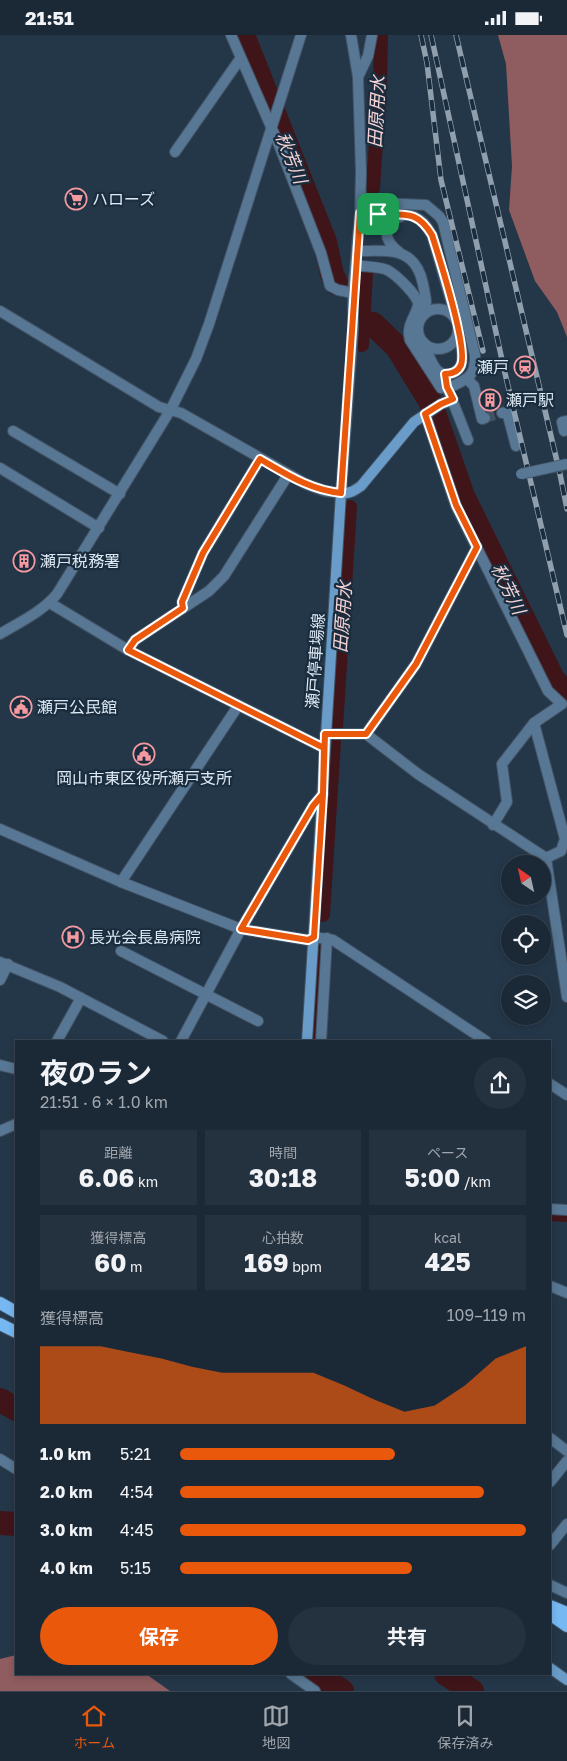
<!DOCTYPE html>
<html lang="ja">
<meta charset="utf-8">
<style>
:root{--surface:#1b2937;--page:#24313f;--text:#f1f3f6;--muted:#a0a6ad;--line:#394552;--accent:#ea580c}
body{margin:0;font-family:"Golos Text","Noto Sans JP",sans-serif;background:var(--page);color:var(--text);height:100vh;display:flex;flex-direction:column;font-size:19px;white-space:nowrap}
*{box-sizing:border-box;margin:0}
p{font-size:16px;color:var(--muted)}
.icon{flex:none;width:28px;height:28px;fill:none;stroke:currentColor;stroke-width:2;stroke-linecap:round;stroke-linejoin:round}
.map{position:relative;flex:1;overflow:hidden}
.panel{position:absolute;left:15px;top:1005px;width:536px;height:635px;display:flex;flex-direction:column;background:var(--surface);border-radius:0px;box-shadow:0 2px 8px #0003,0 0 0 1px var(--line)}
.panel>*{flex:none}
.needle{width:32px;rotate:326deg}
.fabs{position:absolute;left:501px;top:820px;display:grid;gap:10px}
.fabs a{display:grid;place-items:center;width:50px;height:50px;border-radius:50%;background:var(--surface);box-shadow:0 2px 8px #0003,0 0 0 1px var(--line);font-size:25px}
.pin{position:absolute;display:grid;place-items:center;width:42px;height:42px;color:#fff;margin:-21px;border-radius:10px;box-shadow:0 2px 8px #0006}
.round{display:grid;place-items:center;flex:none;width:52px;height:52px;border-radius:26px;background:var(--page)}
.head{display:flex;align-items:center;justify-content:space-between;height:85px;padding:0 25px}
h1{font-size:28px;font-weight:700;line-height:38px}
.metrics{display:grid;grid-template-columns:repeat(3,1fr);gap:8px;height:85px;padding:5px 25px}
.metrics div{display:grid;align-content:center;border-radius:0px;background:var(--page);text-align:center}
.metrics b{font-size:25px;font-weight:700}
.metrics small{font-size:14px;font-weight:400}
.metrics p{font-size:14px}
.chart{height:140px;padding:10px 25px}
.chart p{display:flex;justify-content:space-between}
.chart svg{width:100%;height:90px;margin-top:5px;fill:var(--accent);opacity:.7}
.cta{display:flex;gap:10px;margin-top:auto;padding:10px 25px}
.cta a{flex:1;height:58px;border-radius:30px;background:var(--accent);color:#fff;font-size:20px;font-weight:700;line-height:58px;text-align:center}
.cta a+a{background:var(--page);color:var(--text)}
ul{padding:0 25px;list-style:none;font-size:16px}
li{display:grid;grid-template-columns:80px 60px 1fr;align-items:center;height:38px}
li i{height:12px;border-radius:6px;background:var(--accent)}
.status{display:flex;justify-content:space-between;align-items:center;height:35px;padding:0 25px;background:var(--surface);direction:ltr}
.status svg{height:14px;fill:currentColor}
.tabs{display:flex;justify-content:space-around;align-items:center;height:70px;border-top:1px solid var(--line);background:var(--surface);font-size:14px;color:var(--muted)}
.tabs a{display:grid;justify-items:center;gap:2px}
.tabs .current{color:var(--accent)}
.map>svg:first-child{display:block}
.forest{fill:#8f5c5f}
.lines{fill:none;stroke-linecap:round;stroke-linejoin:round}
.canal{stroke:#40151a;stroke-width:14}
.river{stroke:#40151a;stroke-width:24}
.pedestrian-tunnel{stroke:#405263;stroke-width:10;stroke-dasharray:10 5;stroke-linecap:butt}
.pedestrian-casing{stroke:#425364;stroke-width:12}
.minor-casing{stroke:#425364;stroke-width:12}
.tertiary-casing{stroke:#425364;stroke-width:12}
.secondary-casing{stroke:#425364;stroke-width:12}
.primary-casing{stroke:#425364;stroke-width:14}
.pedestrian{stroke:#587794;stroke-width:10}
.minor{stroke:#587794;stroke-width:10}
.tertiary{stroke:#587794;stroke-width:10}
.secondary{stroke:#699cc9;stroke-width:10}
.primary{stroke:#76b8f2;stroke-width:12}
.rail-casing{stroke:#909fad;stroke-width:5.5}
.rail{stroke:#1a2d3e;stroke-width:4;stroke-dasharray:11;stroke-linecap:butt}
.pedestrian-bridge-casing{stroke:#425364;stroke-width:12;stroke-linecap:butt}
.pedestrian-bridge{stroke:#587794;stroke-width:10}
.route-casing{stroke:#fff;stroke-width:10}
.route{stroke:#ea580c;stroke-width:6}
.labels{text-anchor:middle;stroke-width:4.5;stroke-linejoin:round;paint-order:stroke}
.poi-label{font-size:16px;fill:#dde9f4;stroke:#1a2d3e;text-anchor:start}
.street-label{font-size:16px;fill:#dde9f4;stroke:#1a2d3e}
.water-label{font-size:18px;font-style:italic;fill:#f5d2d3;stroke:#1a2d3e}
</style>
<div class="status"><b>21:51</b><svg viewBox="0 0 49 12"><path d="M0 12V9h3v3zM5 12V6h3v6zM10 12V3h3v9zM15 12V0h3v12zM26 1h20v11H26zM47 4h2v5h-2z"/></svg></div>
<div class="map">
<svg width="567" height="1656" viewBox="0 0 567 1656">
<rect width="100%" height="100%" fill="#243749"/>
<g class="forest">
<path d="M498,0h69v302l-10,-25 -22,-31 -26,-71 3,-44 -6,-102z"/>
<path d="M16,1620v19h130l24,17h-170v-32z"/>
</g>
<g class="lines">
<g class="canal">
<path d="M373,153l7,-105 1,-48"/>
<path d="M362,310l4,-72"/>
<path d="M336,693l14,-221"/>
<path d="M323,880l11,-173"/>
<path d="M315,1006l6,-89"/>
<path d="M550,1179l17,1"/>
</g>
<g class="river">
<path d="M243,0l82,207 7,32 4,9"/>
<path d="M373,289l24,23 33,54 33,95 90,183 12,13h2"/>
<path d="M0,1365l16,9"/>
<path d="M0,1488l16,1"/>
<path d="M316,1639l26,17"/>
<path d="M446,1639l26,17"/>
</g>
<path class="pedestrian-tunnel" d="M485,383l17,-5"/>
<g class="pedestrian-casing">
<g id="pedestrian">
<path d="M378,168l48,2 13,11 4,6 32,133c0,19 -4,22 -20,30"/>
<path d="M362,231c8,1 21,1 27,5 8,5 31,26 29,35 -4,13 -12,20 -8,34l31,48"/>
<path d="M467,344l7,7 8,33 3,-1"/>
<path d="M502,378l5,-1 9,34"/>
<path d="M564,396l-2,-9 5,-1"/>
</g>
</g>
<g class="minor-casing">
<g id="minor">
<path d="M231,0l48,110 25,64 17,44 9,33 8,4 15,3"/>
<path d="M358,42l10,-21 4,-21"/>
<path d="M175,117l65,-93"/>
<path d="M360,178l50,2c12,4 16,10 22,20l24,83"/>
<path d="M358,216c31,0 57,-5 65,33 2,11 5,19 1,30"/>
<path d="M399,217c-16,-12 -18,-29 3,-36"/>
<circle cx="438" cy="294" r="20"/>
<path d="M424,308c5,12 11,38 29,30 5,-3 9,-7 9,-13 1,-8 -2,-19 -3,-27"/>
<path d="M445,339l2,13 21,53"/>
<path d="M425,379l31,92 92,185 14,13 -28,19 -32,41 5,38 -14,23"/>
<path d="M13,396l107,63"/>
<path d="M0,433l99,60"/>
<path d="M341,458l12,-164v-36l7,-80 1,-41 -3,-95 -7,-42"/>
<path d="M183,573l-1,-6 21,-49 57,-94"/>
<path d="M0,599c20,-12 42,-22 57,-40l114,-185"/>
<path d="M128,615l7,-10 74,-49 15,-15 64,-101"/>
<path d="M534,688l31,116 -4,12 -15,7"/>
<path d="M325,699h41l52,40 128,84 21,139"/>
<path d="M366,699l50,-70 61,-117"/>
<path d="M0,794l121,53 120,47 67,11 6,-3 19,3 153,101"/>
<path d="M121,847l117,-176"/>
<path d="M121,916l137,70"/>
<path d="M0,927l60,25 103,54"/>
<path d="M0,945l8,-16"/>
<path d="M57,1006l24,-43"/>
<path d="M181,1006l60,-112 72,-123 10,-12"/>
<path d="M321,1006l6,-103"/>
<path d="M0,1030l16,4"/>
<path d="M550,1049l17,11"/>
<path d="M0,1096l16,-7"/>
<path d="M550,1174l17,1"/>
<path d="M550,1251l17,7"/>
<path d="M550,1403l17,13"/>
<path d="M0,1424l16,10"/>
<path d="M550,1447l17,-21"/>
<path d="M550,1510l17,-21"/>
<path d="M550,1550l17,8"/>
<path d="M291,1639l24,17"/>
</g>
</g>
<g class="tertiary-casing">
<g id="tertiary">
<path d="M0,276l159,96 22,6 125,71 19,7 16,2"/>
<path d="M171,374l25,-50 13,-35 92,-289"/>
<path d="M50,568l78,47 196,98"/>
</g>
</g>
<g class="secondary-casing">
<g id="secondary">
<path d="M307,1006l34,-548c8,1 13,-2 20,-7l53,-64 27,-18 12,-4"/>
<path d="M550,1633l17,12"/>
</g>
</g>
<g class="primary-casing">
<g id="primary">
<path d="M0,1268l16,9"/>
<path d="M0,1289l16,8"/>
<path d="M550,1571l17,7"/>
<path d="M550,1579l17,12"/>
</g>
</g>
<use href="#pedestrian" class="pedestrian"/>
<use href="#minor" class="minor"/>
<use href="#tertiary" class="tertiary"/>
<use href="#secondary" class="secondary"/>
<use href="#primary" class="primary"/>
<g class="rail-casing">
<g id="rail">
<path d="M421,0l6,28 14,117 42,171"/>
<path d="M431,0l73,334 63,266"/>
<path d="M456,0l104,439 7,35"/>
</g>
</g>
<use href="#rail" class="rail"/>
<g class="pedestrian-bridge-casing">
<path id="pedestrian-bridge" d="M521,439l46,-10"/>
</g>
<use href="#pedestrian-bridge" class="pedestrian-bridge"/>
</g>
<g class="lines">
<g class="route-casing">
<path id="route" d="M378,179l-18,-1 -19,280c-31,-3 -55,-19 -81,-34l-57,94 -21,49 1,6 -48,32 -7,10 196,98 -1,46 -9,143 -6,3 -67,-11 72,-123 10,-12 2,-60h41l50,-70 61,-117 -21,-42 -31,-91 16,-10 12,-5 -6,-12 -2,-13c7,0 13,-2 16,-9 7,-17 -22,-108 -29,-130 -15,-25 -27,-20 -54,-21"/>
</g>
<use href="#route" class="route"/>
</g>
<defs>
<g id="supermarket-ring" transform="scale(1.125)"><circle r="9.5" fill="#1a2d3e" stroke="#f49aa0" stroke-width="1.5"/><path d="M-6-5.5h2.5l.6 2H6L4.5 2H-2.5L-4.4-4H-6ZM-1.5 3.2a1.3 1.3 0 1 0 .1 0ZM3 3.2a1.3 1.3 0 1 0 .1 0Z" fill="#f49aa0"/></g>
<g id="station-ring" transform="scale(1.125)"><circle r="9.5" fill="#1a2d3e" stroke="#f49aa0" stroke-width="1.5"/><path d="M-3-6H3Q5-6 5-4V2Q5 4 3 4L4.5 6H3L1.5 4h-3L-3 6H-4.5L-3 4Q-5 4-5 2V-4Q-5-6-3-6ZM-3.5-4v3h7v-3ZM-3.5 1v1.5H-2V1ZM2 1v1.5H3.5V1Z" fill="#f49aa0"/></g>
<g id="building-ring" transform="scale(1.125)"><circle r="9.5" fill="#1a2d3e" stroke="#f49aa0" stroke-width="1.5"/><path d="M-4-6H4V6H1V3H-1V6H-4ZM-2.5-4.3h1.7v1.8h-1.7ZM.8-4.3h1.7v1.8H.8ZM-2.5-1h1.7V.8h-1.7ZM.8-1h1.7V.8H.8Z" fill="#f49aa0"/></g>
<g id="civic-ring" transform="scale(1.125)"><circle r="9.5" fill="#1a2d3e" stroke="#f49aa0" stroke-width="1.5"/><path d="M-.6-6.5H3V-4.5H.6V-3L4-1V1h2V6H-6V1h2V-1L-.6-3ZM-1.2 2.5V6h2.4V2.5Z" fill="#f49aa0"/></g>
<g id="hospital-ring" transform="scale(1.125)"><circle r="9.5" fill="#1a2d3e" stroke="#f49aa0" stroke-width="1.5"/><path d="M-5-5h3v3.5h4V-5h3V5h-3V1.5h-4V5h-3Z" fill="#f49aa0"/></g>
</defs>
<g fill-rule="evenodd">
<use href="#supermarket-ring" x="76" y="164"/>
<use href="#station-ring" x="525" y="332"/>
<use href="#building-ring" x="490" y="365"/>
<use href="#building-ring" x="24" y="526"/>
<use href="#civic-ring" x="21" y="672"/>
<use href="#civic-ring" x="144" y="719"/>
<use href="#hospital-ring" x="73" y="902"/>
</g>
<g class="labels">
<g class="poi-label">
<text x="92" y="170">ハローズ</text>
<text x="509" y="338" text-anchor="end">瀬戸</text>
<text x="506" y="371">瀬戸駅</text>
<text x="40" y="532">瀬戸税務署</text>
<text x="37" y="678">瀬戸公民館</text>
<text x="144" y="749" text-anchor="middle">岡山市東区役所瀬戸支所</text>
<text x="89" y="908">長光会長島病院</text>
</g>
<g class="street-label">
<text transform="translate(315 626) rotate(-86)" y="6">瀬戸停車場線</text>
</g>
<g class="water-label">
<text transform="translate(377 77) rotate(-87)" y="6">田原用水</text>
<text transform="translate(291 123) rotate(68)" y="6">秋芳川</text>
<text transform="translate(508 554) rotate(64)" y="6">秋芳川</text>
<text transform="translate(343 582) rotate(-86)" y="6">田原用水</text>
</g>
</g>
</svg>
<div class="fabs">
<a><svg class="needle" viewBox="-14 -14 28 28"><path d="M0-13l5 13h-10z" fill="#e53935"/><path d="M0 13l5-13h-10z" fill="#a0a6ad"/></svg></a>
<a><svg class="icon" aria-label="locate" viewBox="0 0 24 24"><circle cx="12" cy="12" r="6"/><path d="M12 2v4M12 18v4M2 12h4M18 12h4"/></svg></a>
<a><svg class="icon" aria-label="layers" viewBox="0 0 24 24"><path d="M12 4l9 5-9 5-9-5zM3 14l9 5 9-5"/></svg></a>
</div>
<div class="pin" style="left:378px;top:179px;background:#1e9e55"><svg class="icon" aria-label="arrive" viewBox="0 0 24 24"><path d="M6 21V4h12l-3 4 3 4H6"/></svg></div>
<section class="panel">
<div class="head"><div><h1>夜のラン</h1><p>21:51 · 6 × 1.0 km</p></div><a class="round"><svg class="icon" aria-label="share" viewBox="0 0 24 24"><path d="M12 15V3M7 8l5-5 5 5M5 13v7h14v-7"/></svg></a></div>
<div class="metrics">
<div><p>距離</p><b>6.06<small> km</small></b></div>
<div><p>時間</p><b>30:18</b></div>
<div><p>ペース</p><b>5:00<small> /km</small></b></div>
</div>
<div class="metrics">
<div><p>獲得標高</p><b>60<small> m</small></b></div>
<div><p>心拍数</p><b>169<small> bpm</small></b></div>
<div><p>kcal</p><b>425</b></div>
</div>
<div class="chart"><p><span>獲得標高</span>109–119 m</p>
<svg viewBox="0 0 160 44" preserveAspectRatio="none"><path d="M0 44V6L10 6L20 6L30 9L40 12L50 16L60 19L70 19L80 19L90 19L100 25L110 32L120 38L130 35L140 25L150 12L160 6V44z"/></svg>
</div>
<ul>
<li><b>1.0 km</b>5:21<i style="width:62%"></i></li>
<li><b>2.0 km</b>4:54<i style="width:88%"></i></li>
<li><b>3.0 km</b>4:45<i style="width:100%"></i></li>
<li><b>4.0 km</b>5:15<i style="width:67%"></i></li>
</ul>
<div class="cta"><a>保存</a><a>共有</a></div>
</section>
</div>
<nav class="tabs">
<a class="current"><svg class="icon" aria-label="home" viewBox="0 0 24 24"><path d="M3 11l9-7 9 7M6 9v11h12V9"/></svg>ホーム</a>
<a><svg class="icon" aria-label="map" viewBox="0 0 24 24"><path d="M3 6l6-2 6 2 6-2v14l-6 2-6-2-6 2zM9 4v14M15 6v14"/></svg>地図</a>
<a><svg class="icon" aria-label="saved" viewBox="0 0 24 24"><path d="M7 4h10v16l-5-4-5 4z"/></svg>保存済み</a>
</nav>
